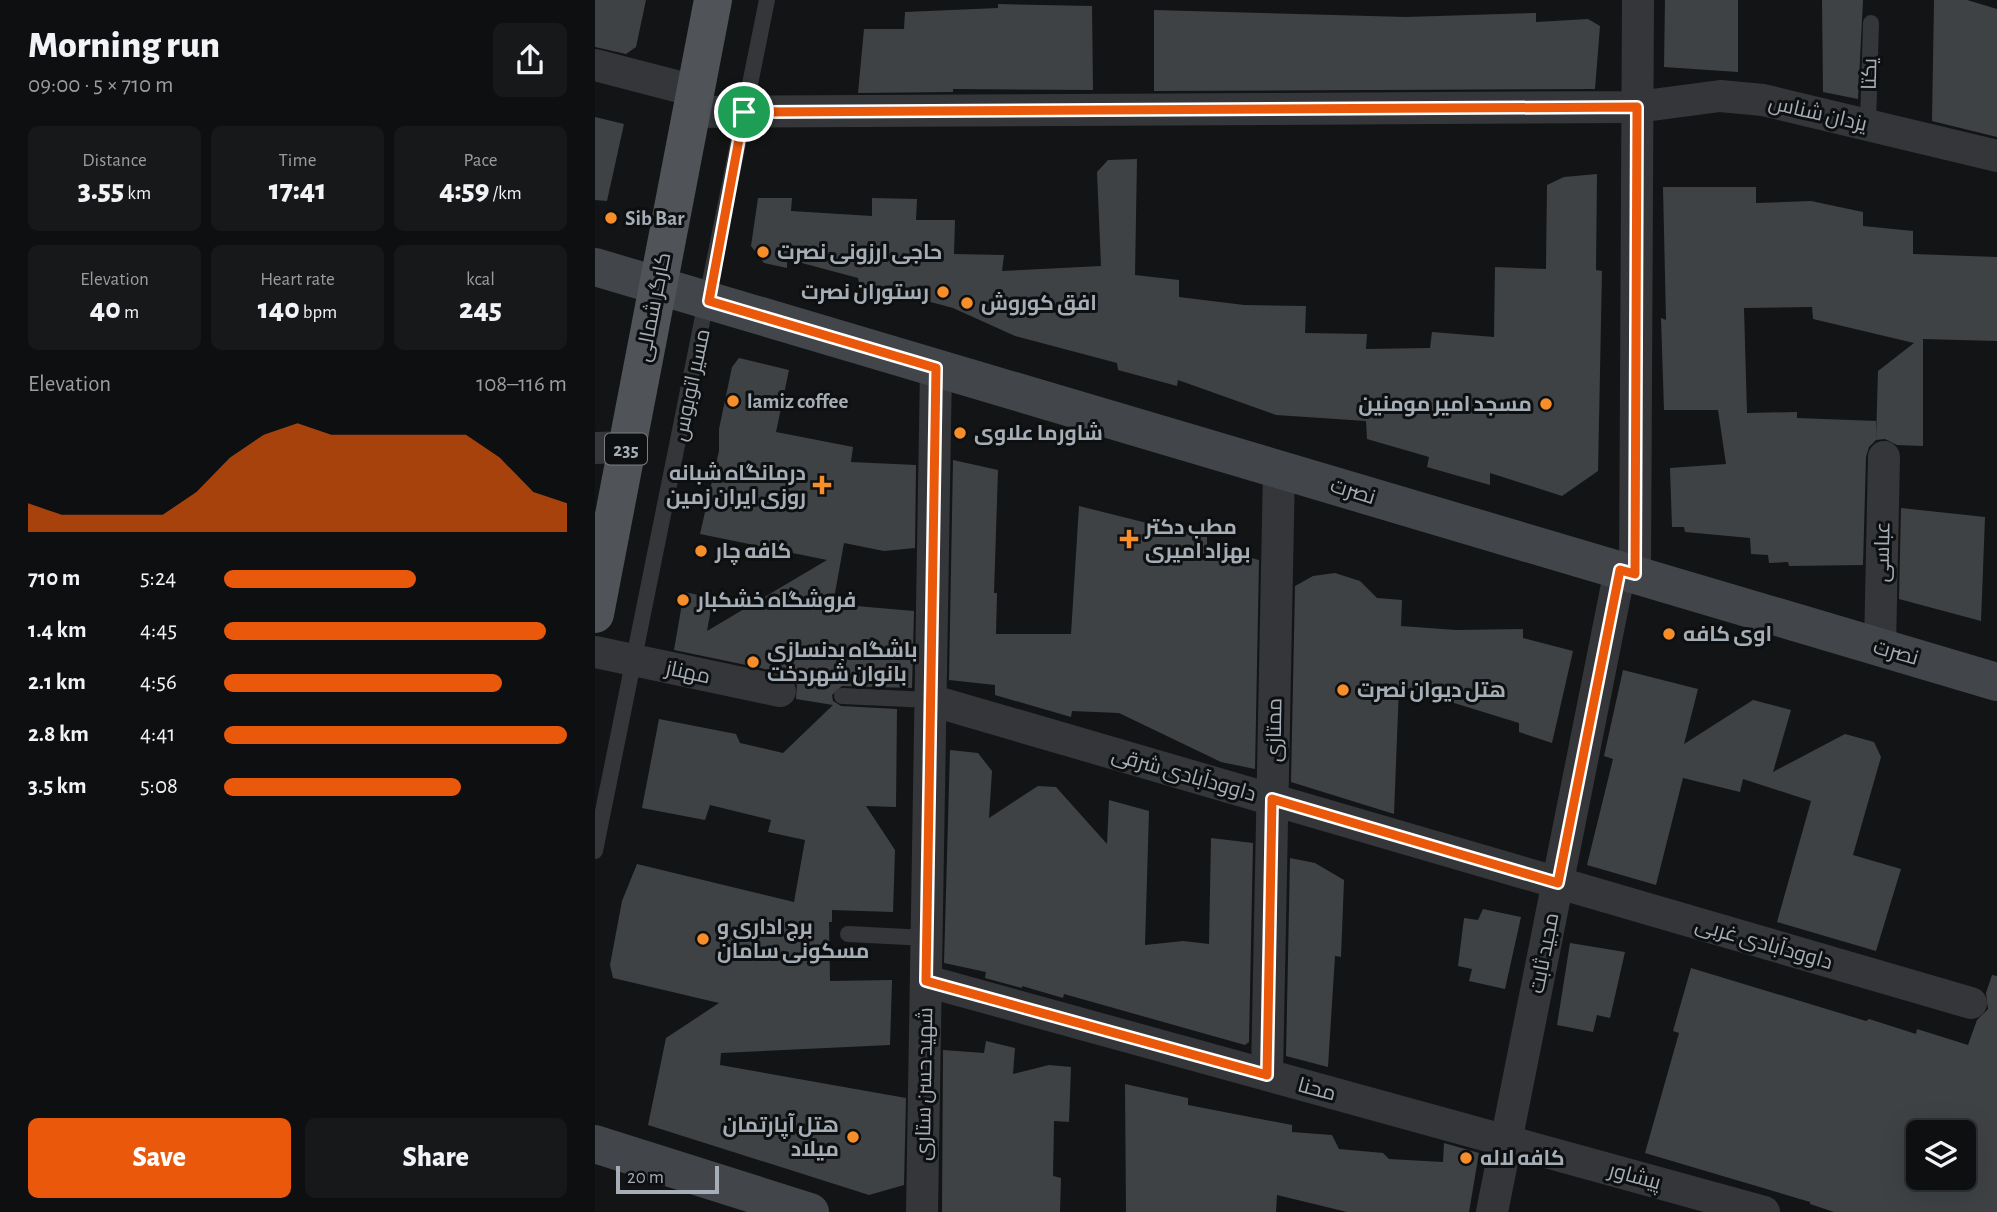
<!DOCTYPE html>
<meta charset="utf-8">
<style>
:root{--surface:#0e0f10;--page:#171819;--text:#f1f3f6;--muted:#9b9c9f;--line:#2e2f30;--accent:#ea580c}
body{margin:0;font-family:"Alegreya Sans",Cairo,sans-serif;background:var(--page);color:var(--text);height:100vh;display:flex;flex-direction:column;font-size:26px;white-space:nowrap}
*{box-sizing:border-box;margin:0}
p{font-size:23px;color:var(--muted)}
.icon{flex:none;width:38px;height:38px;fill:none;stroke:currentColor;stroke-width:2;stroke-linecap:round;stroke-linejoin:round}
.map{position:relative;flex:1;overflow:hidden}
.side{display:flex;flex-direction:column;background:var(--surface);width:595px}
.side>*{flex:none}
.tools{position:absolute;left:1311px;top:1120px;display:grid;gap:14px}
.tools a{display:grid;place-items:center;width:70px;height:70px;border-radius:10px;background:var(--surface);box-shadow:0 7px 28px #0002,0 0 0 2px var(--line);font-size:35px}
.scale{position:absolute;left:21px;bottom:18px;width:103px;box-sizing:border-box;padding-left:7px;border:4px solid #a5adb6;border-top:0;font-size:19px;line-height:24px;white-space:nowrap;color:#a5adb6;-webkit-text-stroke:5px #0e0f10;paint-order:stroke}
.pin{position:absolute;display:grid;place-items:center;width:60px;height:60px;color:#fff;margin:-30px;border:4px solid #fff;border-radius:50%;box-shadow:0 2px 7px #0007}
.round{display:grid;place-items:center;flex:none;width:74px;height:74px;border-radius:10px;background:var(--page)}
.overview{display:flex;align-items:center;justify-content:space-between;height:119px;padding:0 28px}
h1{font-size:38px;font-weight:800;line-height:52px}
.stats{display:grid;grid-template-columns:repeat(3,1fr);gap:10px;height:119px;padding:7px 28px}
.stats div{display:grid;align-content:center;border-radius:10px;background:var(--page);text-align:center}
.stats b{font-size:30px;font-weight:800}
.stats small{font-size:19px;font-weight:400}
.stats p{font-size:19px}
.chart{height:196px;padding:14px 28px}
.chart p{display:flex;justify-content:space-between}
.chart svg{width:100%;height:126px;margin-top:7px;fill:var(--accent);opacity:.7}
.cta{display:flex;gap:14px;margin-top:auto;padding:14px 28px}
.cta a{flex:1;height:80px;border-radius:10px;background:var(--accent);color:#fff;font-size:28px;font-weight:800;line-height:80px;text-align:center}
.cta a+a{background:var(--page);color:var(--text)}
ul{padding:0 28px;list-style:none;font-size:23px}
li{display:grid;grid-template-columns:112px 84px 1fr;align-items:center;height:52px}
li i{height:18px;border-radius:9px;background:var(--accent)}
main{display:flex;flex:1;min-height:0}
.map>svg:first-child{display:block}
.building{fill:#3f4245;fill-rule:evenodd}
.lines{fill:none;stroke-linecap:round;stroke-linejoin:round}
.lane{stroke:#34363a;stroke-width:16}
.street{stroke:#34363a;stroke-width:32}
.secondary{stroke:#42464a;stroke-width:38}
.primary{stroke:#505459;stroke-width:38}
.route-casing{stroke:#fff;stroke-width:14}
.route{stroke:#ea580c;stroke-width:9}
.poi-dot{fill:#f88e29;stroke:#0e0f10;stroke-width:2.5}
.labels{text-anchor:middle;stroke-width:6;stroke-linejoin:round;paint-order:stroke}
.shield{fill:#0e0f10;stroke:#787e84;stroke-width:2}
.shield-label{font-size:19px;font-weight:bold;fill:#a5adb6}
.street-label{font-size:21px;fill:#a5adb6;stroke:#0e0f10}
.poi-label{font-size:21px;font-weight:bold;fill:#a5adb6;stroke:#0e0f10;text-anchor:start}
</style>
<main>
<section class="side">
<div class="overview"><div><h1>Morning run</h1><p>09:00 · 5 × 710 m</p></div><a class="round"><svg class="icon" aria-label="share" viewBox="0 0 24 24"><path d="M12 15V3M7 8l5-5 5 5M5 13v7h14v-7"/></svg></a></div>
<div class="stats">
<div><p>Distance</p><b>3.55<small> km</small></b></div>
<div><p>Time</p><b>17:41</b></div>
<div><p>Pace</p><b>4:59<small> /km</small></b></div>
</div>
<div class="stats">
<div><p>Elevation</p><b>40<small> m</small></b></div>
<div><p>Heart rate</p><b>140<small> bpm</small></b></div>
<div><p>kcal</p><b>245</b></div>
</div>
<div class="chart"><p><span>Elevation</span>108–116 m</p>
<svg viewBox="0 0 160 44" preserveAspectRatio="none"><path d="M0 44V34L10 38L20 38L30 38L40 38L50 30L60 18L70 10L80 6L90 10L100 10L110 10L120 10L130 10L140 18L150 30L160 34V44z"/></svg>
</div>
<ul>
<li><b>710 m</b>5:24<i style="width:56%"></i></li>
<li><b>1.4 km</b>4:45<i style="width:94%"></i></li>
<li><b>2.1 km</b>4:56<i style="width:81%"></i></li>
<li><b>2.8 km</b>4:41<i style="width:100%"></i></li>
<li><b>3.5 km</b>5:08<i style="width:69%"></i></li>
</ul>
<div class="cta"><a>Save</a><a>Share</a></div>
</section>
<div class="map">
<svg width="1402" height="1212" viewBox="0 0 1402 1212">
<rect width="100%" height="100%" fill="#131415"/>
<g class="building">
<path d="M0,0h51l-10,47 -10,7 -31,-7z"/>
<path d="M1070,0h73v72l-74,-5z"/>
<path d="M1227,0h41l-5,99 -35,-7z"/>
<path d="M1339,0h33l30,9v128l-65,-16z"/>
<path d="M403,4l94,2 1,84 -140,-1v3l-95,1 6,-64h40l1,-17 93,-4z"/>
<path d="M559,10l252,7 130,-4v9l52,-3 12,7 -5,63 -441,2z"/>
<path d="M0,117l29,7 -17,77 -12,-1z"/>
<path d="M542,159l-2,116 44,5v17l65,8 62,1 -1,27 62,1 -1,15 64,-1 2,-16 62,5 1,-70 51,2 1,-84 17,-8 33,-3 -1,96 6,1 -4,200 -36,25 -72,-23v12l-63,-18 2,-10 -62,-18 -1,-18 -90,-6 -98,-35 -1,6 -59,-16 -1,-7 -102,-27 -62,-28 -94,-25 -1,-5 -71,-19v9l-23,-5 -13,-17 7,-48h34l-1,13 81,5v-18l45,1 -1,21h39l-1,34 50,1 -2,16 99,-5 -4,-94 11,-12z"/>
<path d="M1068,187h93v16l55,-2 52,11v14l50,5v23l84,3v84l-74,-2v107l-26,-1 -12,-6 -9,1 2,-69 36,-28 -101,-24 -1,-12 -68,1 3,105 50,-1v6l80,3 -1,19 -7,7 -3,10 -3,108 -74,1 -1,-4 -19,1 -1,-8 -17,-1 -1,-16 -65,-6 -1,-5h-12l-2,-59 56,-4 -8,-54h-54l-3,-92 5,2z"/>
<path d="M144,358l50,12 -13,62 77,15 -2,15 65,3 -1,83 -31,3 -40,-8 -11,61 81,7 -2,77 -70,-2 -10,9 1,6 8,5 56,3 -1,98 -30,-1 29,44 -2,62 -61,-2v12h-3l1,59 62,-1 -2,65 -169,8 -1,12 186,33 -2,87 -35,10 -221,-70 18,-87 53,-35 -106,-25 -3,-13 12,-64 15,-37 157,38 11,-62 -37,-8 3,-12 -61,-15 -5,15 -63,-12 17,-89 77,15 4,9 43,10 50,-48 -37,-6 1,-14 -13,-12 -110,-23 10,-58 29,6 -6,33 120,-71 -127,-26 19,-83v-22l13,-62z"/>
<path d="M358,460l45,10 -4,123h3l-1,41h75l8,-128 68,17 4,6 44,1 12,4v12l52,14 -4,209 -34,-7 -102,-49 -47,-2 -1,6 -76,-22v-10l-46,-5z"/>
<path d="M1306,508l84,9 -4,104 -82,-22z"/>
<path d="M740,573l25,8 17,17 25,2 -1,26 55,4 67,-1v9l50,13 -21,92 -33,-11v-9l-120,-37 -5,128 -103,-32 4,-196 18,-10z"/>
<path d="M1028,670l75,19 -14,55 69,-44 38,10 -18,62 72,-38 29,8 7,15 -28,98 48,14 -25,82 -99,-29 34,-121 -68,-22 -3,13 -57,-14 -27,107 -69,-20 26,-106 -9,-3z"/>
<path d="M355,750l28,3 14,18 -3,47 49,-32 18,1 51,57 2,-44 40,11 -4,134 38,-4 26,3 2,-106 42,5 -4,199 -4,3 -181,-51 -1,4 -41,-12v2l-37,-10 1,-6 -42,-9z"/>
<path d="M695,858l25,5 29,17 -3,77 -6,-1 -7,111 -42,-11z"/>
<path d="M888,909l38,8 -16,72 -36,-8 3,-12 -14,-3 6,-48 14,2z"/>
<path d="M975,943l55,9 -15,66 -13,-3 -4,17 -36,-7z"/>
<path d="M1096,968l175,53 3,-2 47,15 1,-5 51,16 9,-25 11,-11 -2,-16 6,-18 5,1v236h-163l-24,-8v-2l-165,-49 34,-120 -6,-2zM1323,1132h45v46h-45z"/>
<path d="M391,1041l29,7 -2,26 36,-9 22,2 -2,55 -15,-1 -1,55 8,2 -1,34h-118l1,-162 41,3z"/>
<path d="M530,1084l63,14v7l104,20v7l40,3 7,14 44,4 6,6 54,3 1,-19 35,10 -10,59h-122l-70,-17 -1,17h-150z"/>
</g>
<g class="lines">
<g class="lane">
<path d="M1273,124l3,-101"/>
<path d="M247,696l88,4"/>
<path d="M0,851l172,-851"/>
<path d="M253,934l79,4"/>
</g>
<g class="street">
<path d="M0,65l100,26"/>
<path d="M96,112l946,-5 83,-11 43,4 234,56"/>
<path d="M0,448l31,-1"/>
<path d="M1040,574l3,-574"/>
<path d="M1285,647l4,-190"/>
<path d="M0,652l185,39"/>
<path d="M335,700l1041,303"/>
<path d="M331,981l838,231"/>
<path d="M672,1075l12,-606"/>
<path d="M327,1212l14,-844"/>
<path d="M897,1212l128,-642"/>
</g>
<g class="secondary">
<path d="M0,267l1402,415"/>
<path d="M0,1144l215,68"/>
</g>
<path class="primary" d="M0,614l118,-614"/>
</g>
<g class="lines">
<g class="route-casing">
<path id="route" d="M1042,107l-2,467 -15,-4 -62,313 -286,-84 -5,276 -341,-94 10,-613 -227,-67 35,-189z"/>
</g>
<use href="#route" class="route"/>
</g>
<g class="poi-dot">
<circle cx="16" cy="218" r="7"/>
<circle cx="168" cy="252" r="7"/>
<circle cx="348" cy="292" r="7"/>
<circle cx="372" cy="303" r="7"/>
<circle cx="138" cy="401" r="7"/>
<circle cx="951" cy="404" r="7"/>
<circle cx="365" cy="433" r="7"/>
<path d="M223.5 474.5h7v7h7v7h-7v7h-7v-7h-7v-7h7z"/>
<path d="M530.5 528.5h7v7h7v7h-7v7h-7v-7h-7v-7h7z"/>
<circle cx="106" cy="551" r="7"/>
<circle cx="88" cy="600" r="7"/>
<circle cx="1074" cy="634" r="7"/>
<circle cx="158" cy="662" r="7"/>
<circle cx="748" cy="690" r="7"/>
<circle cx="108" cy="939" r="7"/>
<circle cx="258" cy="1137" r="7"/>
<circle cx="871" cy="1158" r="7"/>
</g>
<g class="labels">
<rect class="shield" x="10" y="433.5" width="42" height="31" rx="5"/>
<g class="shield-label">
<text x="31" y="456">235</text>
</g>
<g class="street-label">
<text transform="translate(1274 74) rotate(-89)" y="7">یکتا</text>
<text transform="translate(1223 113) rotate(13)" y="7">یزدان شناس</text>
<text transform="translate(58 307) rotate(-79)" y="7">کارگر شمالی</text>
<text transform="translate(96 385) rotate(-78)" y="7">مسیر اتوبوس</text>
<text transform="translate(758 491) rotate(17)" y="7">نصرت</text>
<text transform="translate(1287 552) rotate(-89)" y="7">عباسی</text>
<text transform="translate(1301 652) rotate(16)" y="7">نصرت</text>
<text transform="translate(93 672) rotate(12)" y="7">مهناز</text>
<text transform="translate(679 730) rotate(-89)" y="7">ممتازی</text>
<text transform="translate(589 774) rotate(16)" y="7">داوودآبادی شرقی</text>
<text transform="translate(1169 943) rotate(16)" y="7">داوودآبادی غربی</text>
<text transform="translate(949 953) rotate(-79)" y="7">مجید ثابت</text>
<text transform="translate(329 1084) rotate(-89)" y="7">شهید حسن ستاری</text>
<text transform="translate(722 1089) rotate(15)" y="7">محنا</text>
<text transform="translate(1040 1176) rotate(15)" y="7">پیشاور</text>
</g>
<g class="poi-label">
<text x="30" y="225">Sib Bar</text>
<text x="182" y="259">حاجی ارزونی نصرت</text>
<text x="334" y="299" text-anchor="end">رستوران نصرت</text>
<text x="386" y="310">افق کوروش</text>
<text x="152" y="408">lamiz coffee</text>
<text x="937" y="411" text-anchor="end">مسجد امیر مومنین</text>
<text x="379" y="440">شاورما علاوی</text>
<text x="211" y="480" text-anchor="end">درمانگاه شبانه<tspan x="211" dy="24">روزی ایران زمین</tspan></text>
<text x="550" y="534">مطب دکتر<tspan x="550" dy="24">بهزاد امیری</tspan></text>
<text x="120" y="558">کافه چار</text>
<text x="102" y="607">فروشگاه خشکبار</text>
<text x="1088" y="641">اوی کافه</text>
<text x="172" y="657">باشگاه بدنسازی<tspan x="172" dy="24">بانوان شهردخت</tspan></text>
<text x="762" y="697">هتل دیوان نصرت</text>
<text x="122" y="934">برج اداری و<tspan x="122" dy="24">مسکونی سامان</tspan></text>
<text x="244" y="1132" text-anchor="end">هتل آپارتمان<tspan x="244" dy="24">میلاد</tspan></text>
<text x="885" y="1165">کافه لاله</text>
</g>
</g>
</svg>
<div class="tools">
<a><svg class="icon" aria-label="layers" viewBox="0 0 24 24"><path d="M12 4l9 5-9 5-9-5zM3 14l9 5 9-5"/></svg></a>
</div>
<div class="scale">20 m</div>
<div class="pin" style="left:149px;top:112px;background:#1e9e55"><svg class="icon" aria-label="arrive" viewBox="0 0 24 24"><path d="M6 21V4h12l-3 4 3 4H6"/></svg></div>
</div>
</main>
